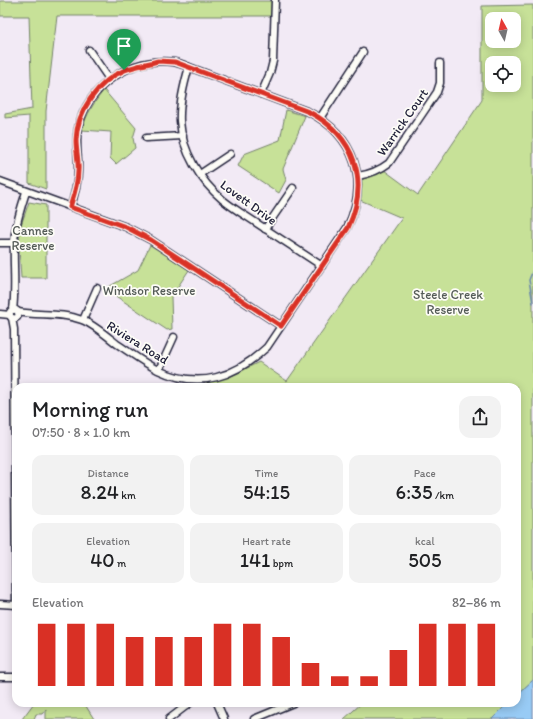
<!DOCTYPE html>
<meta charset="utf-8">
<style>
:root{--surface:#fff;--page:#f2f2f2;--text:#202124;--muted:#757577;--accent:#d93025}
body{margin:0;font-family:Itim,sans-serif;background:var(--page);color:var(--text);height:100vh;display:flex;flex-direction:column;font-size:15px;white-space:nowrap}
*{box-sizing:border-box;margin:0}
p{font-size:13px;color:var(--muted)}
.icon{flex:none;width:22px;height:22px;fill:none;stroke:currentColor;stroke-width:2;stroke-linecap:round;stroke-linejoin:round}
.map{position:relative;flex:1;overflow:hidden}
.details{position:absolute;left:12px;top:383px;width:509px;height:324px;display:flex;flex-direction:column;background:var(--surface);border-radius:12px;box-shadow:0 2px 10px #0003}
.details>*{flex:none}
.needle{width:26px;rotate:352deg}
.tools{position:absolute;left:485px;top:12px;display:grid;gap:8px}
.tools a{display:grid;place-items:center;width:36px;height:36px;border-radius:8px;background:var(--surface);box-shadow:0 2px 10px #0003;font-size:20px}
.pin{position:absolute;display:grid;place-items:center;width:34px;height:34px;color:#fff;margin:-41px -17px;border-radius:50% 50% 50% 0;rotate:-45deg;box-shadow:0 0 4px #0007}
.pin .icon{rotate:45deg}
.round{display:grid;place-items:center;flex:none;width:42px;height:42px;border-radius:12px;background:var(--page)}
.summary{display:flex;align-items:center;justify-content:space-between;height:68px;padding:0 20px}
h1{font-size:22px;font-weight:600;line-height:30px}
.figures{display:grid;grid-template-columns:repeat(3,1fr);gap:6px;height:68px;padding:4px 20px}
.figures div{display:grid;align-content:center;border-radius:10px;background:var(--page);text-align:center}
.figures b{font-size:20px;font-weight:600}
.figures small{font-size:11px;font-weight:400}
.figures p{font-size:11px}
.chart{height:112px;padding:8px 20px}
.chart p{display:flex;justify-content:space-between}
.chart svg{width:100%;height:72px;margin-top:4px;stroke:var(--accent);stroke-width:6}
.map>svg:first-child{display:block}
.green{fill:#c7e198;stroke:#74826a;fill-rule:evenodd}
.water{fill:#98cbf5;stroke:#6987ab}
.lines{fill:none;stroke-linecap:round;stroke-linejoin:round}
.stream{stroke:#6987ab;stroke-width:1.5}
.minor-casing{stroke:#22223b;stroke-width:9}
.minor{stroke:#fdfcf7;stroke-width:6}
.route-casing{stroke:#fff;stroke-width:8}
.route{stroke:#d93025;stroke-width:5}
.labels{text-anchor:middle;stroke-width:3.5;stroke-linejoin:round;paint-order:stroke}
.street-label{font-size:13px;fill:#22223b;stroke:#fdfcf7}
.park-label{font-size:13px;fill:#545b57;stroke:#fdfcf7}
</style>
<div class="map">
<svg width="533" height="719" viewBox="0 0 533 719">
<rect width="100%" height="100%" fill="#f2eaf5"/>
<filter id="ink" filterUnits="userSpaceOnUse"><feTurbulence type="fractalNoise" baseFrequency=".025" numOctaves="2"/><feDisplacementMap in="SourceGraphic" scale="8" xChannelSelector="R" yChannelSelector="G"/><feConvolveMatrix kernelMatrix="1 2 1 2 8 2 1 2 1" color-interpolation-filters="sRGB"/></filter>
<g filter="url(#ink)">
<g class="green">
<path d="M0,1h273v15h-216l-11,95v78l-17,-6v-67l-24,2v-4l27,-5 -3,-93h-29z"/>
<path d="M533,5v675l-16,15v-308h-311v-4l25,-7 28,-14 28,19 115,-163 -42,-18 1,-20 23,-10 34,25 64,-95v-94zM492,19h22v22h-22zM492,63h22v22h-22z"/>
<path d="M104,90l32,38 -3,10 2,10 -19,16 -6,-6 1,-26 -29,-2c5,-17 11,-26 22,-40z"/>
<path d="M286,110l19,6 -22,53 3,11 -7,13 -41,-27 6,-12 36,-14z"/>
<path d="M29,202l17,3v73h-25l-2,-30 1,-20z"/>
<path d="M150,245l39,25 -18,27 1,32 -5,1 -62,-41 33,-19z"/>
<path d="M34,703h50l10,16h-48v-10l-4,5h-6l-2,5h-12z"/>
<path d="M362,703h146l-16,16h-148z"/>
</g>
<path class="water" d="M533,680v39h-41l16,-16h9v-8z"/>
<g class="lines">
<path class="stream" d="M533,270l-4,10 4,23"/>
<g class="minor-casing">
<g id="minor">
<path d="M89,50l20,29"/>
<path d="M189,67c-5,17 -10,36 -9,54 2,30 20,60 43,79 11,9 23,16 35,24 21,14 43,28 64,42"/>
<path d="M261,94l9,-21 3,-12 2,-61"/>
<path d="M320,118l43,-66"/>
<path d="M146,138l37,-2"/>
<path d="M200,174l30,-20"/>
<path d="M358,176c12,-2 22,-6 31,-13l48,-71 3,-9v-20"/>
<path d="M0,181l126,46 25,13 130,86"/>
<path d="M265,229l28,-41"/>
<path d="M0,243h14"/>
<circle cx="14" cy="314" r="4.5"/>
<path d="M13,310c3,-23 0,-45 1,-68 1,-17 7,-34 12,-50"/>
<path d="M18,312c21,4 43,0 64,8 11,4 25,16 35,24 14,9 27,19 41,26 42,20 77,7 109,-23l80,-119c23,-47 8,-92 -38,-116l-120,-45c-5,-2 -10,-4 -15,-5 -43,-6 -87,24 -96,67 -3,14 1,28 0,42 0,13 -4,24 -7,36"/>
<path d="M0,314l10,1"/>
<path d="M12,318l2,11 2,276"/>
<path d="M83,320l14,-32"/>
<path d="M159,370l15,-33"/>
<path d="M0,604l16,1"/>
<path d="M0,677h13"/>
<path d="M217,703l7,16"/>
<path d="M169,719l21,-16"/>
<path d="M254,719l39,-16"/>
</g>
</g>
<use href="#minor" class="minor"/>
</g>
</g>
<g class="lines" filter="url(#ink)">
<g class="route-casing">
<path id="route" d="M158,61l17,1 134,50c46,24 61,69 39,116l-67,98 -130,-86 -25,-13 -56,-20c4,-12 8,-23 8,-36 1,-10 -2,-20 -2,-31 1,-29 22,-59 49,-70 10,-4 22,-6 33,-9z"/>
</g>
<use href="#route" class="route"/>
</g>
<g class="labels">
<g class="street-label">
<text transform="translate(402 122) rotate(-55)" y="5">Warrick Court</text>
<text transform="translate(249 202) rotate(36)" y="5">Lovett Drive</text>
<text transform="translate(138 342) rotate(32)" y="5">Riviera Road</text>
</g>
<g class="park-label">
<text x="33" y="235">Cannes<tspan x="33" dy="15">Reserve</tspan></text>
<text x="149" y="295">Windsor Reserve</text>
<text x="448" y="299">Steele Creek<tspan x="448" dy="15">Reserve</tspan></text>
</g>
</g>
</svg>
<div class="tools">
<a><svg class="needle" viewBox="-14 -14 28 28"><path d="M0-13l5 13h-10z" fill="#e53935"/><path d="M0 13l5-13h-10z" fill="#757577"/></svg></a>
<a><svg class="icon" aria-label="locate" viewBox="0 0 24 24"><circle cx="12" cy="12" r="6"/><path d="M12 2v4M12 18v4M2 12h4M18 12h4"/></svg></a>
</div>
<div class="pin" style="left:124px;top:70px;background:#1e9e55"><svg class="icon" aria-label="arrive" viewBox="0 0 24 24"><path d="M6 21V4h12l-3 4 3 4H6"/></svg></div>
<section class="details">
<div class="summary"><div><h1>Morning run</h1><p>07:50 · 8 × 1.0 km</p></div><a class="round"><svg class="icon" aria-label="share" viewBox="0 0 24 24"><path d="M12 15V3M7 8l5-5 5 5M5 13v7h14v-7"/></svg></a></div>
<div class="figures">
<div><p>Distance</p><b>8.24<small> km</small></b></div>
<div><p>Time</p><b>54:15</b></div>
<div><p>Pace</p><b>6:35<small> /km</small></b></div>
</div>
<div class="figures">
<div><p>Elevation</p><b>40<small> m</small></b></div>
<div><p>Heart rate</p><b>141<small> bpm</small></b></div>
<div><p>kcal</p><b>505</b></div>
</div>
<div class="chart"><p><span>Elevation</span>82–86 m</p>
<svg viewBox="0 0 160 44" preserveAspectRatio="none"><path d="M5 44V6M15 44V6M25 44V6M35 44V14M45 44V14M55 44V14M65 44V6M75 44V6M85 44V14M95 44V30M105 44V38M115 44V38M125 44V22M135 44V6M145 44V6M155 44V6"/></svg>
</div>
</section>
</div>
